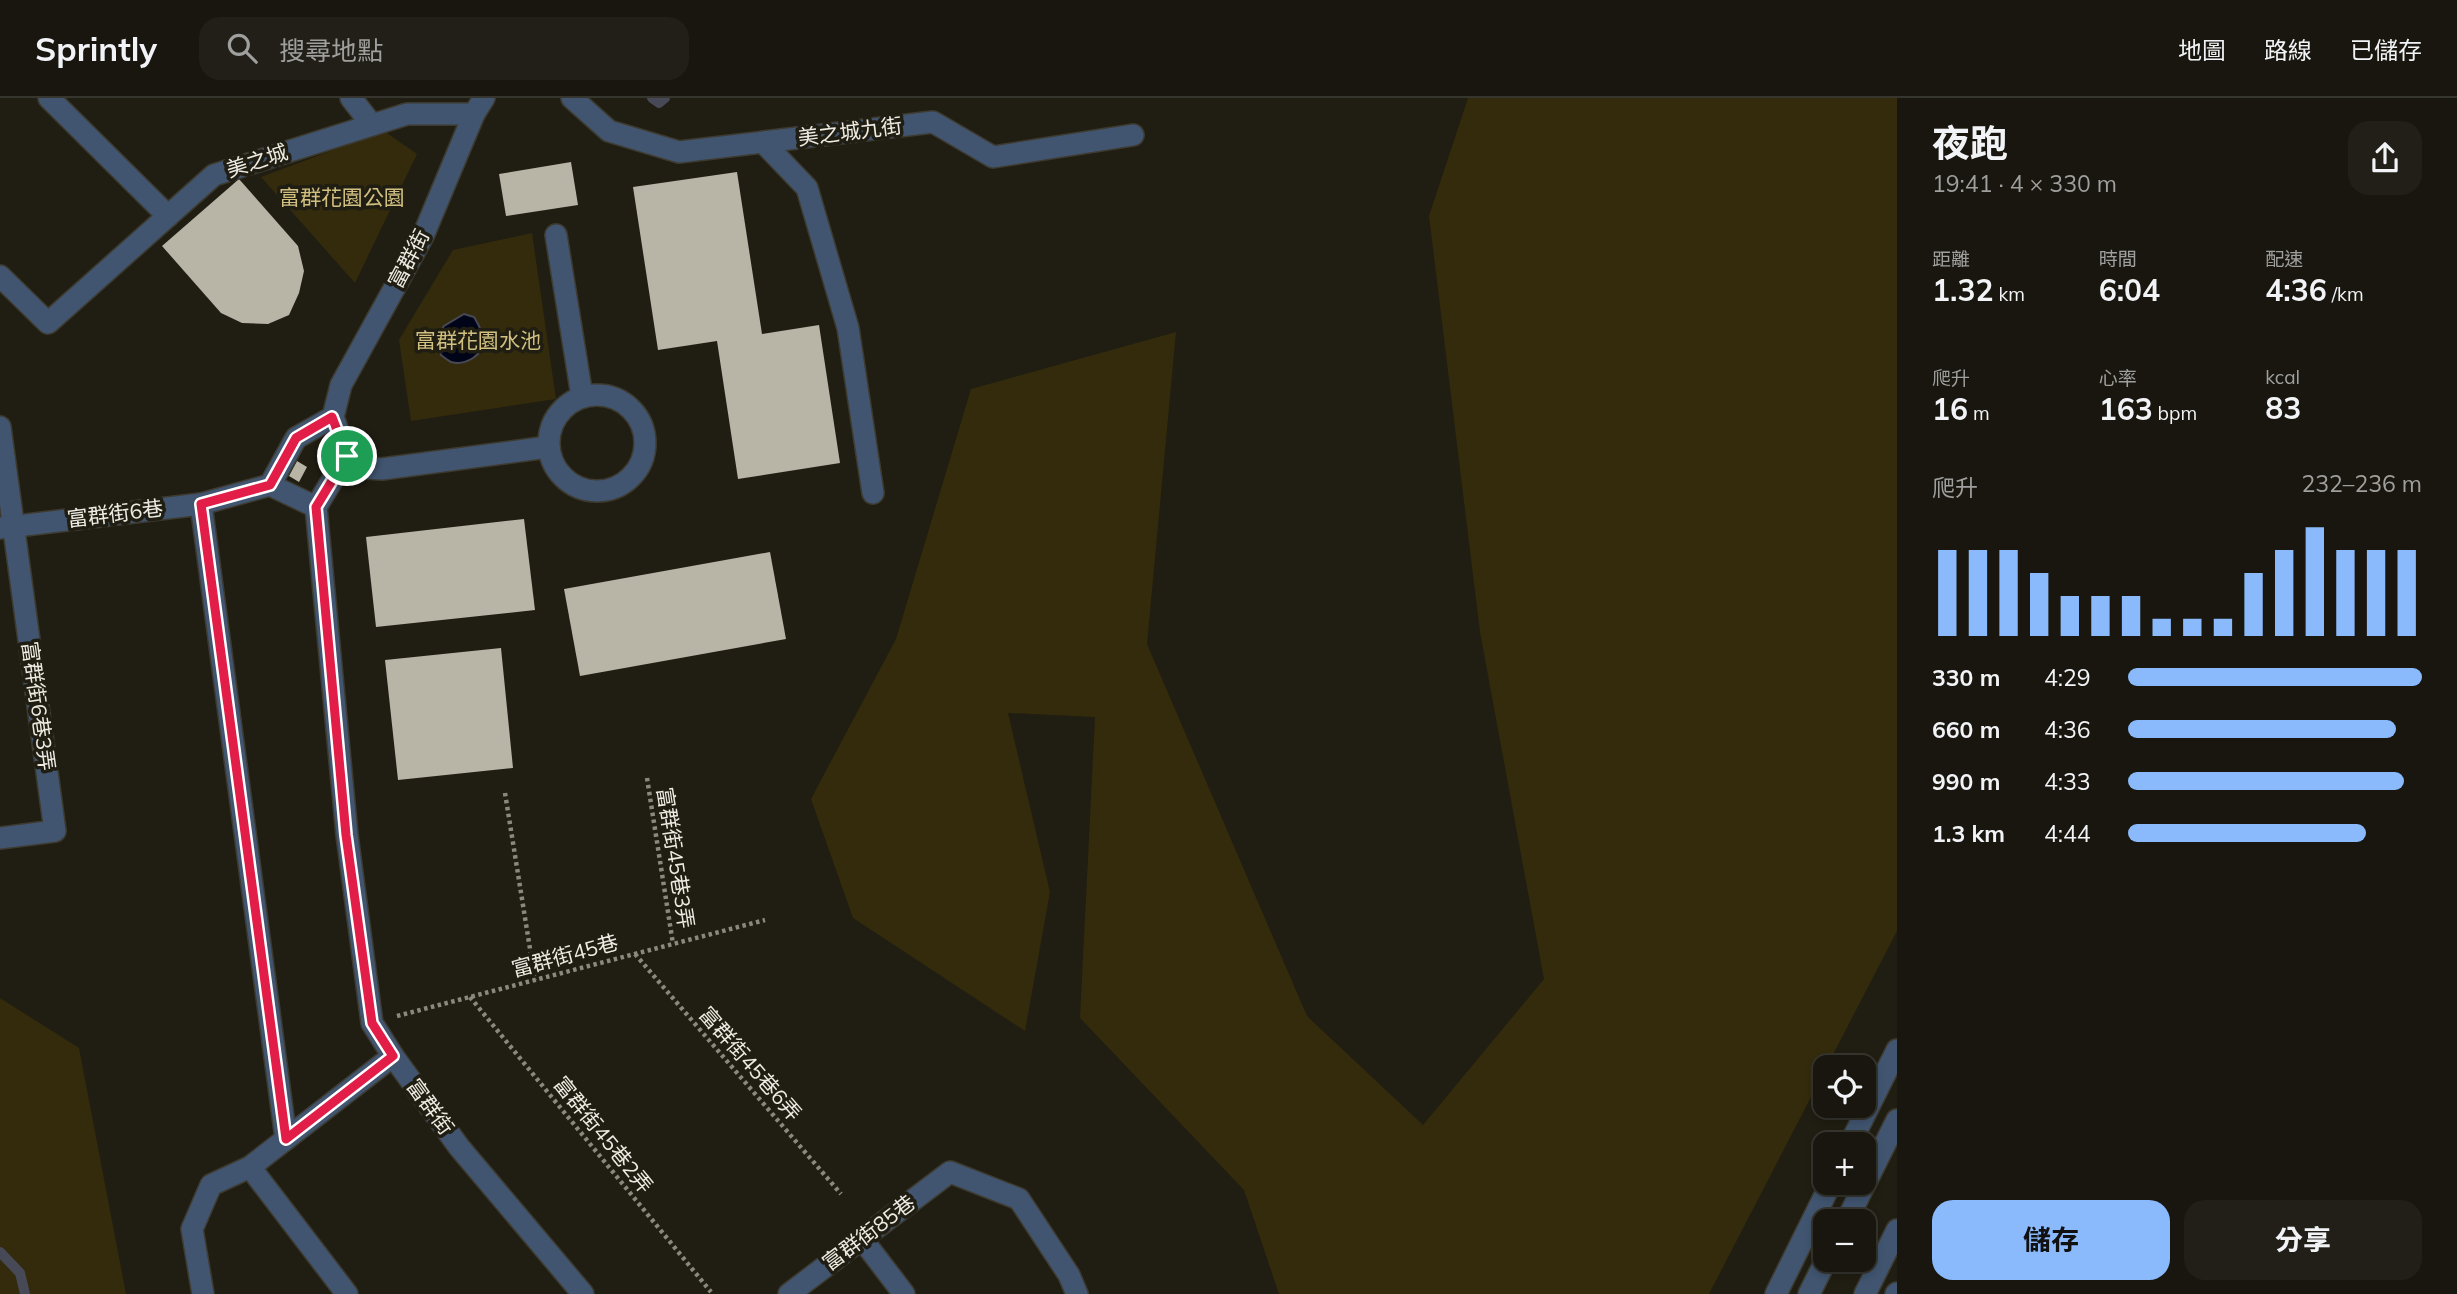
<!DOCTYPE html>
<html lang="zh-TW">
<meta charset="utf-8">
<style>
:root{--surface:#18160e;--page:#211f17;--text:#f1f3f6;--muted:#9f9f9e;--line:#36352e;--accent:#8abafc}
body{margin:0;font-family:Mulish,"Noto Sans TC",sans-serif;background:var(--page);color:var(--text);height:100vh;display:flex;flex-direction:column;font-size:26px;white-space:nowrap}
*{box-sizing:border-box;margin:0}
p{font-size:23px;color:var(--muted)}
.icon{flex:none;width:38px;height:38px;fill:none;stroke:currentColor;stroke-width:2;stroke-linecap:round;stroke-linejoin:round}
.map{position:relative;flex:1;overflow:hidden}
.panel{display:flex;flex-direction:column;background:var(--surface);width:560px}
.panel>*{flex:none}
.controls{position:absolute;left:1813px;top:957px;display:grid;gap:14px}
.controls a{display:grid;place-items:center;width:63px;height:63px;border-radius:14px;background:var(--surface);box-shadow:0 4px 10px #0003,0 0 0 2px var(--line);font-size:35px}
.pin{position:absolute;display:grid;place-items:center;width:60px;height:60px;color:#fff;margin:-30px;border:4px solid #fff;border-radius:50%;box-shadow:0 2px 7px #0007}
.round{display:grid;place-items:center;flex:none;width:74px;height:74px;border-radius:21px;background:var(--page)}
.summary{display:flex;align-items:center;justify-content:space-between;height:119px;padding:0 35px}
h1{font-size:38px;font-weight:700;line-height:52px}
.figures{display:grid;grid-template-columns:repeat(3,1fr);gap:10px;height:119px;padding:7px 35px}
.figures div{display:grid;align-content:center}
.figures b{font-size:30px;font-weight:700}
.figures small{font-size:19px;font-weight:400}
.figures p{font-size:19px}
.chart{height:196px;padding:14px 35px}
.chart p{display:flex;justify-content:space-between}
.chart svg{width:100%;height:126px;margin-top:7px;stroke:var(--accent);stroke-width:6}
.button{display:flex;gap:14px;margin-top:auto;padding:14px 35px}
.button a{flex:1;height:80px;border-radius:21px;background:var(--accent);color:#111;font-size:28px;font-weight:700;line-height:80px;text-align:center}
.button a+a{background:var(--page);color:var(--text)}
ul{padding:0 35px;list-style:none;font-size:23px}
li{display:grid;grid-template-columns:112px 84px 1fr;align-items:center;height:52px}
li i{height:18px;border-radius:9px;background:var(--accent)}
header{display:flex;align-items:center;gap:42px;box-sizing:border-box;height:98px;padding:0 35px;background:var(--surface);border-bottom:2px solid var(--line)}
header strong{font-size:33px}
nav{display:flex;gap:38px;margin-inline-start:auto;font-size:24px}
.search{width:490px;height:63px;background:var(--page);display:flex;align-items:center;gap:18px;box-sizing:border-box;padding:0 24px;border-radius:21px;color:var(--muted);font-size:26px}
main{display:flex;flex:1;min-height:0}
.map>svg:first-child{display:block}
.green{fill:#332b0c}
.water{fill:#000419;stroke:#474956;stroke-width:2}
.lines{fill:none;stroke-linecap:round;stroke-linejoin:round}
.stream{stroke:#474956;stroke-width:10}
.building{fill:#b8b4a6}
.minor-casing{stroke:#3d3a2f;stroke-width:24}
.path{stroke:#8b887f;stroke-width:4.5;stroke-dasharray:3.5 3.5;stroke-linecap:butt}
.minor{stroke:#415570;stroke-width:21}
.route-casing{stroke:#fff;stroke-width:14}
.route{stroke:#e11d48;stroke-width:9}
.labels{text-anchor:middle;stroke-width:7;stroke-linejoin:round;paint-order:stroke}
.street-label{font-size:21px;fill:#edebe3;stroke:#201d12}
.park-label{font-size:21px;fill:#d1c080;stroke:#201d12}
</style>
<header>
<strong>Sprintly</strong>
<div class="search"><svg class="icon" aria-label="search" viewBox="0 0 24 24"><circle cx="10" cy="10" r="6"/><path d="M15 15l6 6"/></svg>搜尋地點</div>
<nav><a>地圖</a><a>路線</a><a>已儲存</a></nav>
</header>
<main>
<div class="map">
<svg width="1897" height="1196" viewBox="0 0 1897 1196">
<rect width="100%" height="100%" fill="#201d12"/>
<g class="green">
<path d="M1468,0h429v833l-188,363h-430l-35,-104 -164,-172 15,-301 -87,-4 42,179 -25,139 -172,-113 -42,-119 85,-160 75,-250 205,-57 -29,312 160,372 116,109 121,-146 -64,-347 -51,-416z"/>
<path d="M384,33l33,23 -62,129 -94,-106z"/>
<path d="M532,135l24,166 -145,22 -12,-81 54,-90z"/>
<path d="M0,900l79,50 47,246h-126z"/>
</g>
<path class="water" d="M464,216l10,3c4,7 9,15 9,22 2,16 -18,27 -32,23 -4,-2 -7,-5 -10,-7l-5,-16 8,-13z"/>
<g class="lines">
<g class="stream">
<path d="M652,0l7,5 6,-5"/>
<path d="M0,1154l20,21 5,21"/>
</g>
</g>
<g class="building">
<path d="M571,64l7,43 -72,11 -7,-42z"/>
<path d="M737,74l25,162 57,-9 21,138 -102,16 -21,-138 -59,9 -25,-163z"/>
<path d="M239,81l59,67 6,25 -5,22 -10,22 -21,9 -26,-1 -21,-10 -59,-67z"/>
<path d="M297,363l10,6 -8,15 -10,-6z"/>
<path d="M524,421l11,91 -159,17 -10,-90z"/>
<path d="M770,454l16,87 -206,37 -16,-87z"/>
<path d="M501,550l12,120 -115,12 -13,-120z"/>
</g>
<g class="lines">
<g class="minor-casing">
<g id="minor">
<path d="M49,0l119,118"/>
<path d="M351,0l21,27"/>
<path d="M484,0l-10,16 -51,122 -82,149 -8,32 14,39 17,12 18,1 166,-22"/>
<path d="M572,0l37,33 70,21 254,-30 60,35 140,-22"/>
<path d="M763,44l44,46 41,140 25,165"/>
<path d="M556,137l26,161"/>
<path d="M0,178l48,47 166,-148 193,-61h67"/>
<circle cx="597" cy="345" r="48"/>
<path d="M0,329l55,404 -55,7"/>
<path d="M270,387l46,22 31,328 25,188 21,33 66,91 124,147"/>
<path d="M270,387l26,-47 37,-21"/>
<path d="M201,406l85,635"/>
<path d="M316,409l31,-51"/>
<path d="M0,430l201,-24 69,-19"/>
<path d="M1850,1046l47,-94"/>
<path d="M250,1069l97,127"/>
<path d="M1846,1124l51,-102"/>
<path d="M862,1141l42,55"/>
<path d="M203,1196l-11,-65 19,-44 39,-18 143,-111"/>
<path d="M789,1196l161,-122 69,27 50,76 8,19"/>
<path d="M1776,1196l55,-111"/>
<path d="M1809,1196l17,-34"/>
<path d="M1865,1196l32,-64"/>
<path d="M1896,1196l1,-1"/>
</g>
</g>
<g class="path">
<path d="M647,680l26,166"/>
<path d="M505,695l30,187"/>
<path d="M635,856l206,240"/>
<path d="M470,899l241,295"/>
<path d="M397,918l368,-96"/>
</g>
<use href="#minor" class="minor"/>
</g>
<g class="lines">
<g class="route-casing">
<path id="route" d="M332,319l15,39 -31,51 30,328 26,188 21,33 -107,83 -85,-635 69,-19 26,-47z"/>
</g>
<use href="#route" class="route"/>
</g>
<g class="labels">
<g class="street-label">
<text transform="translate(850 34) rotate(-7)" y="7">美之城九街</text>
<text transform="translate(257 63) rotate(-18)" y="7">美之城</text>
<text transform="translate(409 161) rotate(-62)" y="7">富群街</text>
<text transform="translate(115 416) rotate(-7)" y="7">富群街6巷</text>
<text transform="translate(38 608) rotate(82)" y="7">富群街6巷3弄</text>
<text transform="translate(675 760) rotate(81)" y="7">富群街45巷3弄</text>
<text transform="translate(565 858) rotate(-15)" y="7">富群街45巷</text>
<text transform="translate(750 966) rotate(49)" y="7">富群街45巷6弄</text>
<text transform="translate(430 1009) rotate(54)" y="7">富群街</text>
<text transform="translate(603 1037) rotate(51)" y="7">富群街45巷2弄</text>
<text transform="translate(869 1135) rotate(-37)" y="7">富群街85巷</text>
</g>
<g class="park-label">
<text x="342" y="107">富群花園公園</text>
<text x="478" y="250">富群花園水池</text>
</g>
</g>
</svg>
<div class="controls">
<a><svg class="icon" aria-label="locate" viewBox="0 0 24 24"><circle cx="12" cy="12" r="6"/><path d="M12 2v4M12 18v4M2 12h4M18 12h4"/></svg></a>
<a>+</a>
<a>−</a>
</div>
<div class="pin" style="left:347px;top:358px;background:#1e9e55"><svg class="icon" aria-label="arrive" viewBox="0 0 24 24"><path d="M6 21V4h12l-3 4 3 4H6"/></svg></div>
</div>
<section class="panel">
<div class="summary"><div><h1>夜跑</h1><p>19:41 · 4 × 330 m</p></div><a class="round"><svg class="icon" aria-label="share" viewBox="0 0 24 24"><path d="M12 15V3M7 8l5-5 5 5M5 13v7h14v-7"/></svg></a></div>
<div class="figures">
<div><p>距離</p><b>1.32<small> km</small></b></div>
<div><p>時間</p><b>6:04</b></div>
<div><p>配速</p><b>4:36<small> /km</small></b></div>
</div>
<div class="figures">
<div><p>爬升</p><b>16<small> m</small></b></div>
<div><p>心率</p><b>163<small> bpm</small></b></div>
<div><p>kcal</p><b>83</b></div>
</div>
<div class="chart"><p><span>爬升</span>232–236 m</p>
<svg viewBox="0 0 160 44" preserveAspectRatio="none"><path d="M5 44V14M15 44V14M25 44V14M35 44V22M45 44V30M55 44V30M65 44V30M75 44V38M85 44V38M95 44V38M105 44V22M115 44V14M125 44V6M135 44V14M145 44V14M155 44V14"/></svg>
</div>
<ul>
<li><b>330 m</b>4:29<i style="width:100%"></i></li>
<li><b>660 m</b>4:36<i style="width:91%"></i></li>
<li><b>990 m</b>4:33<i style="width:94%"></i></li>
<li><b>1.3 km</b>4:44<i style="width:81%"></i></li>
</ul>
<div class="button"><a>儲存</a><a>分享</a></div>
</section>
</main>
